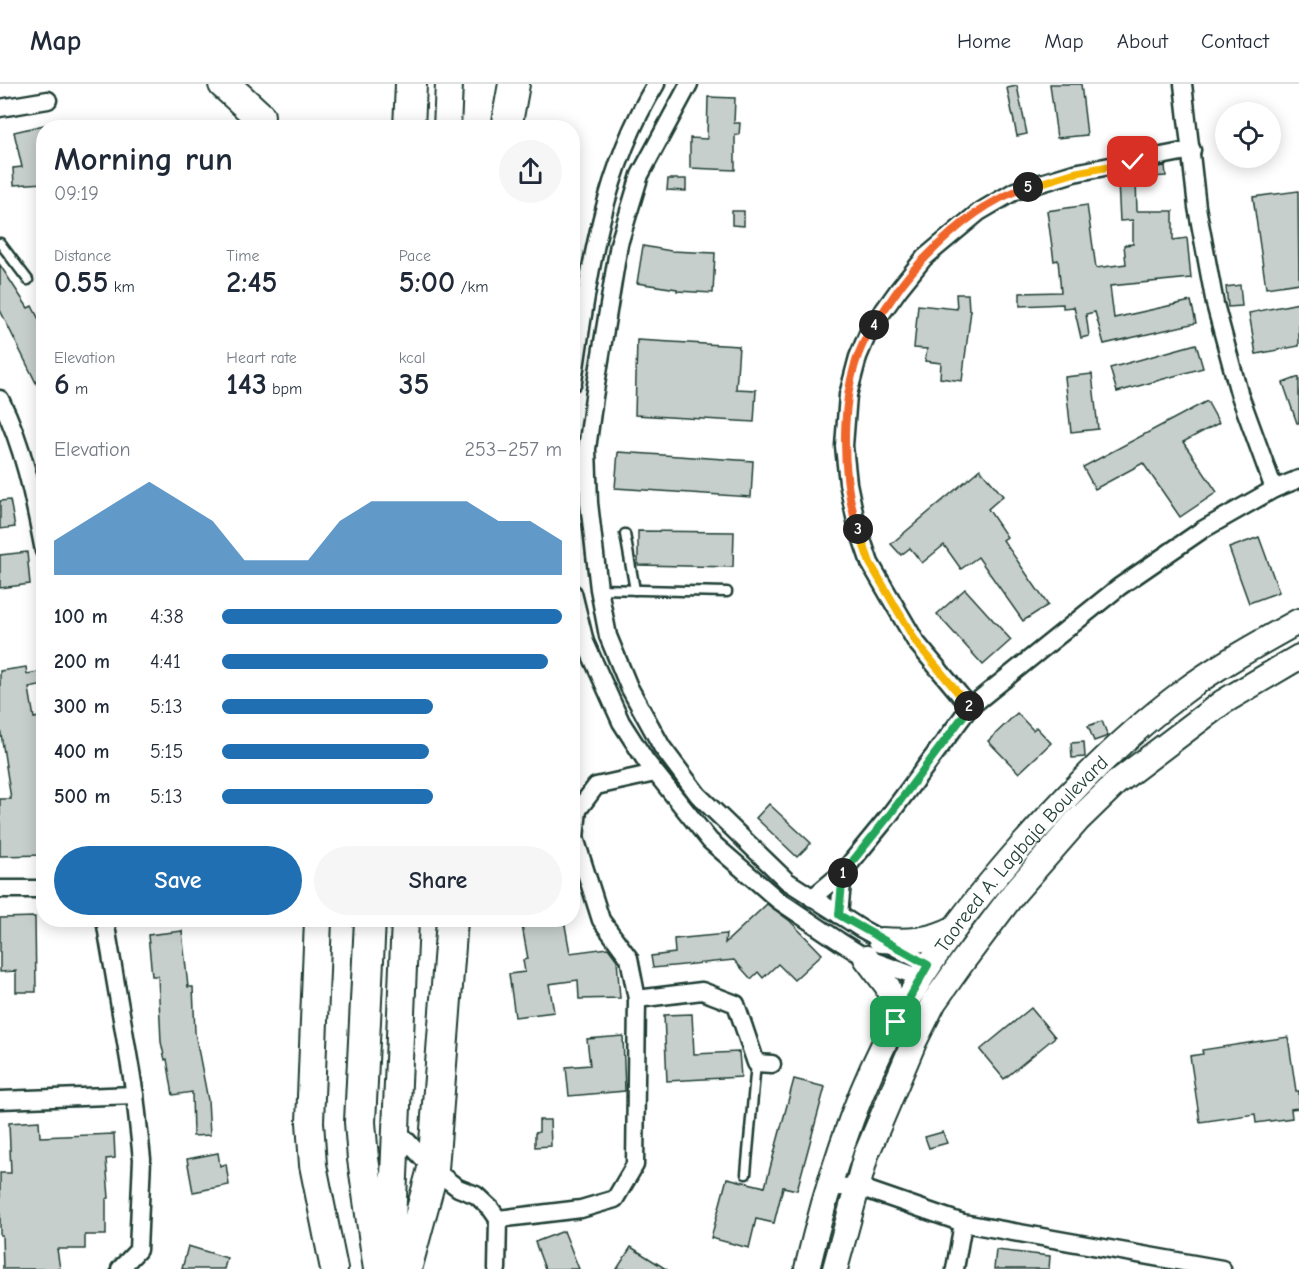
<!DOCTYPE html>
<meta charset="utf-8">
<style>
:root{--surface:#fff;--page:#f6f6f7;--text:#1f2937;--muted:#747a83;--line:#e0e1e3;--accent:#1f6fb2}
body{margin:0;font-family:"Comic Neue",sans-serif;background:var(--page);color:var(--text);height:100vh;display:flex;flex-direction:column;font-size:22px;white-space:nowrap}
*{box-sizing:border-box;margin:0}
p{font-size:20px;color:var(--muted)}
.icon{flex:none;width:33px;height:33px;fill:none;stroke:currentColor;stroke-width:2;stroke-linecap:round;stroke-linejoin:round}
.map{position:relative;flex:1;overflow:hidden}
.drawer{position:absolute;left:36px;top:36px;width:544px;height:807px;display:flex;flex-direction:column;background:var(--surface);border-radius:24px;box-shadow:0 3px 15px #0003}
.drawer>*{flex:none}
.tools{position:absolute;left:1215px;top:18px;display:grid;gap:12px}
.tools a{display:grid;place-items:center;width:66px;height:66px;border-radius:50%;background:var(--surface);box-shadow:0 3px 15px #0003;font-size:30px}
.pin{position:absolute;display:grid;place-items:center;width:51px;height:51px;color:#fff;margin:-26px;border-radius:12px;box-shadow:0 3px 9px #0006}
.km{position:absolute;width:30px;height:30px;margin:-15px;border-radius:50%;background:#222;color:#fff;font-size:16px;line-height:30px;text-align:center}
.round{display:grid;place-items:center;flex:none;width:63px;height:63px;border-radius:32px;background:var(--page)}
.overview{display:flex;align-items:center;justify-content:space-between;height:102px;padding:0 18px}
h1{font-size:33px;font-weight:700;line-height:45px}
.stats{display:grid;grid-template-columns:repeat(3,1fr);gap:9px;height:102px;padding:6px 18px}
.stats div{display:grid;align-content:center}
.stats b{font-size:30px;font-weight:700}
.stats small{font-size:16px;font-weight:400}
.stats p{font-size:16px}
.chart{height:168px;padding:12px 18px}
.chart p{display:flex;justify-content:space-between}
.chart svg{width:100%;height:108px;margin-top:6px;fill:var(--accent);opacity:.7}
.action{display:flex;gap:12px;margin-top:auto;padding:12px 18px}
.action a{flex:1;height:69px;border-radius:36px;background:var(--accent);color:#fff;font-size:24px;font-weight:700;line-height:69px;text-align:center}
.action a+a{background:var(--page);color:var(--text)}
ul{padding:0 18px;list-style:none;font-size:20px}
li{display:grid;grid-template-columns:96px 72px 1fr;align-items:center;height:45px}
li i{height:15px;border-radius:8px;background:var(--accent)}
header{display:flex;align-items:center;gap:36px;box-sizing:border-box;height:84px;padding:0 30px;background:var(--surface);border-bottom:2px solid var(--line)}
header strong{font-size:28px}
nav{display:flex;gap:33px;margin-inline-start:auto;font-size:21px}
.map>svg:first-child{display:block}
.building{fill:#c7cfcc;stroke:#1f3d34;stroke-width:1.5}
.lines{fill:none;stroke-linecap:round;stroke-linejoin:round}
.lane-casing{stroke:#1f3d34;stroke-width:13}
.street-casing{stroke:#1f3d34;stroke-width:21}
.secondary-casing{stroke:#1f3d34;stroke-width:28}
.primary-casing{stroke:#1f3d34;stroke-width:30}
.highway-casing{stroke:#1f3d34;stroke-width:34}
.lane{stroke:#fff;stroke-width:8}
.street{stroke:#fff;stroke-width:16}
.secondary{stroke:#fff;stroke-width:24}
.primary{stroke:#fff;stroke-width:26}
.highway{stroke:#fff;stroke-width:30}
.split-1-casing{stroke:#fff;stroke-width:12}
.split-2-casing{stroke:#fff;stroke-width:12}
.split-3-casing{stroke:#fff;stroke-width:12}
.split-4-casing{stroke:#fff;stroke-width:12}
.split-5-casing{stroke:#fff;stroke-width:12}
.split-6-casing{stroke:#fff;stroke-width:12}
.split-1{stroke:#22a559;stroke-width:8}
.split-2{stroke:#22a559;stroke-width:8}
.split-3{stroke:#f5b400;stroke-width:8}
.split-4{stroke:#f0652b;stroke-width:8}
.split-5{stroke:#f0652b;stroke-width:8}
.split-6{stroke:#f5b400;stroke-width:8}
.labels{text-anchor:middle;stroke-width:6;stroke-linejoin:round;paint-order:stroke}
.street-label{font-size:20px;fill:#1f3d34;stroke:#fff}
</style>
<header>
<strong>Map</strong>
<nav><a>Home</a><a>Map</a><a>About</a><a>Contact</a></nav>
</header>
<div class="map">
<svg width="1299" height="1185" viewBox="0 0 1299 1185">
<rect width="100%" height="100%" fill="#fff"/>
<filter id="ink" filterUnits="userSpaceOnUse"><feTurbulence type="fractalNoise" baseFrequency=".0167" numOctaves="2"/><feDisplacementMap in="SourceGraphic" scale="12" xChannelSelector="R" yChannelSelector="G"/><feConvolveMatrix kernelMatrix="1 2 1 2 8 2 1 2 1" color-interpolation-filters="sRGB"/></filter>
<g filter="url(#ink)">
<g class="building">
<path d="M1050,0h31l6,51 -30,3z"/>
<path d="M1017,2l10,48 -10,2 -10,-48z"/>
<path d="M708,13l27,1 -1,25h6l-1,12h-4v35l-45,-2v-30l17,1z"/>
<path d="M44,41v58l-30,2 -1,-17 9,-1 -8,-35z"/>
<path d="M1165,82l1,10 -17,1v-8z"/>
<path d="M668,95h18v12l-19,-1z"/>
<path d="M1136,97l1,30h36v29l14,-2 4,40 -81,8 4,32 77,-17 5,22 -92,21 -9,-32 -9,2 3,22 -8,2 -7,-31 -11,1v-4l-43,2v-13l41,-1 -3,-32 -4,1 -7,-50 40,-6 9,63 30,-4 -2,-19 9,-1v-24l-13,1 -2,-39z"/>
<path d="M1298,107l1,92 -33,5 -13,-91z"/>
<path d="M732,127h12v15l-12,-1z"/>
<path d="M643,162l28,5 44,2 -2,40 -36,-2v-2l-40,-6z"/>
<path d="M0,181l28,43 4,-2 12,23v70l-44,-89z"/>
<path d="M1240,201l2,21 -14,1 -2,-20z"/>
<path d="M956,210h12l1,16h2l-9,71 -22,-3 1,-15 -16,-2 2,-12 -13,-1 4,-43 39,4z"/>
<path d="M1299,219v43l-43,8 -7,-41z"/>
<path d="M637,256l102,6 -3,43 20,1 -2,32 -119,-7z"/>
<path d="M1196,260l7,24 -86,24 -7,-24z"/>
<path d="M1092,290l6,55 -27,3 -6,-55z"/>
<path d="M1299,293v46h-2l-14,-40z"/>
<path d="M1207,317l12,22 -36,19 34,50 -37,25 -37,-54 -48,26 -12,-22z"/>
<path d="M618,368l135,9 -2,36 -136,-9z"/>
<path d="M980,385l23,27 -15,13 19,28 -4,3 45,65 -25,16 -45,-64 -17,12 -17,-24 -22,18 -12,-15 -9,7 -10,-11z"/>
<path d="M10,416l5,27 -15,2v-28z"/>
<path d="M638,447l96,1 -1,35 -95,-2z"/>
<path d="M1259,453l20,55 -30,11 -20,-55z"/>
<path d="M27,468l3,32 -30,4v-33z"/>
<path d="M965,505l46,51 -28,25 -46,-51z"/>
<path d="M26,583l1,7 17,-3v14l-15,3 5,30 10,-2v11l-3,1 3,15v112l-44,1v-57h11l-11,-72v-56z"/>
<path d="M1017,629l16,17 3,-3 15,16 -32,30 -31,-32z"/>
<path d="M1102,637l6,15 -14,5 -6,-15z"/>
<path d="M1084,658l1,15 -13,1 -1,-15z"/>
<path d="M769,720l42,39 -14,14 -41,-39z"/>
<path d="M767,820l23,17 32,33 -28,26 -16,-16 -15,14 -5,-6 -7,7 -17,-19 -81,8 -2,-12 24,-3 -1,-14 52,-5 -1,9z"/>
<path d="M35,833l1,75h-20v-21l-16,1v-54z"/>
<path d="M521,836h43l6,33 38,-5 9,12 3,38 -41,1 -1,-19 -29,4 5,28 -39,5 -6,-43 16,-2 -2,-12 5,-1z"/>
<path d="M182,847l6,56h5l2,46 13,67 2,35 -17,1 -1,-44 -19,3 -6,-36 -2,1 -4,-18 -3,-66h-6l-4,-41z"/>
<path d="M1031,924l24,29 -51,42 -24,-29z"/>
<path d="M692,930l2,40 45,-2 2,25 -74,4 -3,-66z"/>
<path d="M623,952l2,55 -56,5 -3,-29 24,-2 -3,-26z"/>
<path d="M1288,953l8,54h3v17l-8,1 1,9 -36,5 -1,-9 -55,8 -10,-66 13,-2 -1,-4z"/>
<path d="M794,995l31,8 -28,103 -14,-3 -9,36 -18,-4 -7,29 -38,-10 16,-60 38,9z"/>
<path d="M539,1036h11l1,26 -16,1v-14l4,-1z"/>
<path d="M39,1037l1,16 74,-3 1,24 -9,1 3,39 -3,1v36h-21v14h-28l3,20h-57l-1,-34h-2v-62h11l-2,-50z"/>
<path d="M943,1048l4,11 -18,5 -4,-11z"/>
<path d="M218,1069l2,13 6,-2 3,21 -36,7 -6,-33z"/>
<path d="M564,1147l15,38h-34l-10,-27z"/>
<path d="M188,1162l39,12 -3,11h-42z"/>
<path d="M631,1163l35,22h-49z"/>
<path d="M996,1166l54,6 -1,13h-55z"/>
</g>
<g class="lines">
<g class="lane-casing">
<g id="lane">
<path d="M0,159l28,37"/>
<path d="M625,450l10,56"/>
<path d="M599,505l128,3"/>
<path d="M746,1090l10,-111"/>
</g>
</g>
<g class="street-casing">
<g id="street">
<path d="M689,0l-49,91 -21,69 -25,153 -7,52 2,54 10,86 9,47 21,51 33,60 36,48 89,86 73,47 68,37"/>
<path d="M1183,0l14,123 18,97 24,89 35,96"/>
<path d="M0,24l48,-8"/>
<path d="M573,298c15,-102 28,-209 83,-298"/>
<path d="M0,315c24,47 34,100 44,152"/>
<path d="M573,509l12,49 36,80 25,39 64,80 68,59 61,41 27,17 55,20"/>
<path d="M970,623l-54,-65 -46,-79 -14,-41 -8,-39 -4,-37 4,-51 10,-38 11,-26 30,-42 25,-31 55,-46 36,-21 59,-18 118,-23"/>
<path d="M0,805h44"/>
<path d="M812,814l31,-26 45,-55 82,-110 149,-120 83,-57 72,-41 25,-10"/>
<path d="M839,831l4,-43"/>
<path d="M105,836l30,175 7,64 -4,91 -18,19"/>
<path d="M637,915l65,-8 34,13 20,59 16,1"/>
<path d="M0,1016l135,-5"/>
<path d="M395,1044l38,41 25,19 18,7 15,14 7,10"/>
<path d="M828,1104l28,-2 107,37 259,46"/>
<path d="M497,1185l1,-50 83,-10 34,-10 20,-34 2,-166 -8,-41 -28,-38 -26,-82 3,-28 18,-24 59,-13"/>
<path d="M955,1185l8,-46"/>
</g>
</g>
<g class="secondary-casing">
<g id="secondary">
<path d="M881,856c28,2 49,1 74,-12"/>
<path d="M866,874l22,29 8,35"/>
<path id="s1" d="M807,1185c18,-76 41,-153 76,-223 39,-81 94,-151 154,-217 45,-50 92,-97 146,-137 36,-27 77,-49 116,-71"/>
<path d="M835,1185l31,-114 48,-113 20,-40 29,-41 51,-68 63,-72 39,-38 107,-81 76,-45"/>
</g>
</g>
<g class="primary-casing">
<g id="primary">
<path d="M447,44l2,-44"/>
<path d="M318,836l-8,202 3,43 21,104"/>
<path d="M390,1185l15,-349"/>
</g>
</g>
<g class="highway-casing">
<g id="highway">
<path d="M224,0l35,32"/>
<path d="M409,44l2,-44"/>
<path d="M506,44l8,-44"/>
<path d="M370,836l-10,202 3,37 16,110"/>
<path d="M406,1185l27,-100 19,-249"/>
</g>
</g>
<use href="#lane" class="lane"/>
<use href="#street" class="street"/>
<use href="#secondary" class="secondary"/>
<use href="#primary" class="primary"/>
<use href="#highway" class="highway"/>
</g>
</g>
<g class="lines" filter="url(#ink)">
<g class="split-1-casing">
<path id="split-1" d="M843,789l-4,42 89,50 -32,57"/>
</g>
<g class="split-2-casing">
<path id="split-2" d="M843,789l45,-56 82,-110 -1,-1"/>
</g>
<g class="split-3-casing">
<path id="split-3" d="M858,445l12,34 46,79 53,64"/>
</g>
<g class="split-4-casing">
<path id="split-4" d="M858,445c-19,-56 -20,-155 16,-204"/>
</g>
<g class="split-5-casing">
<path id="split-5" d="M874,241c16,-23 31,-48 51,-67 27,-28 65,-60 103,-71"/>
</g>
<g class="split-6-casing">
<path id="split-6" d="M1028,103l46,-14 59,-11"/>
</g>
<use href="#split-1" class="split-1"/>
<use href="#split-2" class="split-2"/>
<use href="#split-3" class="split-3"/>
<use href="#split-4" class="split-4"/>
<use href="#split-5" class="split-5"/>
<use href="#split-6" class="split-6"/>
</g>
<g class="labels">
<g class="street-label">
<text dy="7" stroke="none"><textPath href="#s1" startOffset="474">Taoreed A. Lagbaja Boulevard</textPath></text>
</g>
</g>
</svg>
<div class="tools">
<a><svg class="icon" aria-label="locate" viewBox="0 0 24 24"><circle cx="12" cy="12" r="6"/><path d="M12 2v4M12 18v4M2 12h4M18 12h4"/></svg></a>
</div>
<div class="pin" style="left:896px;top:938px;background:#1e9e55"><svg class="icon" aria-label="arrive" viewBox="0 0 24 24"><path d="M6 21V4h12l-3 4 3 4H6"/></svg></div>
<div class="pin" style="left:1133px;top:78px;background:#d93025"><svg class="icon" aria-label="check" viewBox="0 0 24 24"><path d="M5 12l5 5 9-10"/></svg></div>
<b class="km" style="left:843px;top:789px">1</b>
<b class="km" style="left:969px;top:622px">2</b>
<b class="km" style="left:858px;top:445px">3</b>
<b class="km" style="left:874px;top:241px">4</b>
<b class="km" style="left:1028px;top:103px">5</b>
<section class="drawer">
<div class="overview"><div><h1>Morning run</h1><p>09:19</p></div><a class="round"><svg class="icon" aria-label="share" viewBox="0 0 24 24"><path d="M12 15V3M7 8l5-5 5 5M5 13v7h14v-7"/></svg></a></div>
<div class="stats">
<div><p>Distance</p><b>0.55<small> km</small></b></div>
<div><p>Time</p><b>2:45</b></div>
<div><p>Pace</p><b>5:00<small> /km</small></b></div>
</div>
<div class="stats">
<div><p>Elevation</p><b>6<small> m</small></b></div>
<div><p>Heart rate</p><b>143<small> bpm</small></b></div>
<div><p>kcal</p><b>35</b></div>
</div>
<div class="chart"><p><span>Elevation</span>253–257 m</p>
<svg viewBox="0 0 160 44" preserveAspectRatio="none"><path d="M0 44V30L10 22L20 14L30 6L40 14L50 22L60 38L70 38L80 38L90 22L100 14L110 14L120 14L130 14L140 22L150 22L160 30V44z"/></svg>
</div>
<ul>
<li><b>100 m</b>4:38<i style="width:100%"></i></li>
<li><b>200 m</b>4:41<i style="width:96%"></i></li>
<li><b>300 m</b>5:13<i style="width:62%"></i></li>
<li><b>400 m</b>5:15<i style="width:61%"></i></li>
<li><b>500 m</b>5:13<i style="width:62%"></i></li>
</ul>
<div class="action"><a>Save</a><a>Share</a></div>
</section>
</div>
